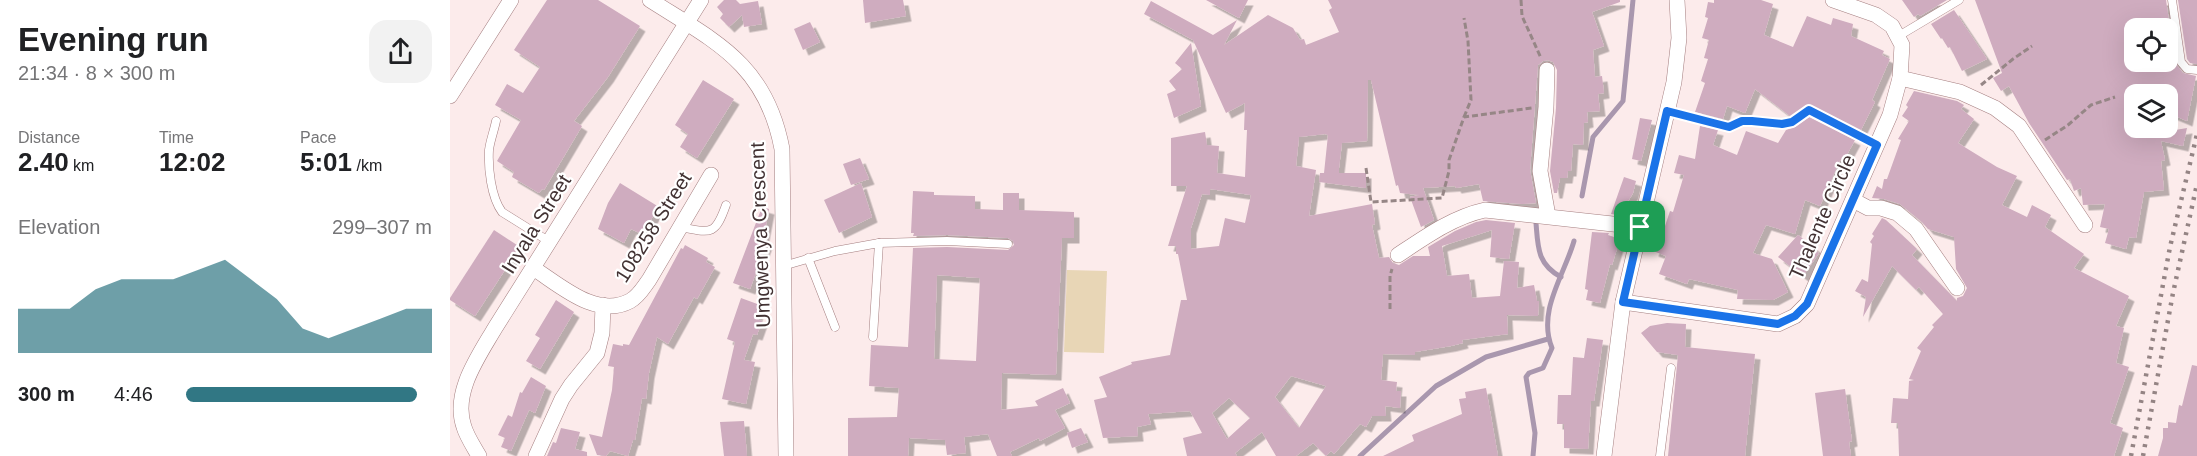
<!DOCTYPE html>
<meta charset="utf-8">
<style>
:root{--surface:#fff;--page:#f2f2f2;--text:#202124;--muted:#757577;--accent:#317784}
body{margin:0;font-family:Arial,sans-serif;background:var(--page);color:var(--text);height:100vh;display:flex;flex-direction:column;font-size:22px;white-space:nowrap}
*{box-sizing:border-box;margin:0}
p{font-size:20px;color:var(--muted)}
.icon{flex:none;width:33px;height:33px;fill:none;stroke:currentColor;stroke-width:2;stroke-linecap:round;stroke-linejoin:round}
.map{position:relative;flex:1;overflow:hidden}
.drawer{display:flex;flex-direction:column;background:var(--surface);width:450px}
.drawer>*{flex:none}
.tools{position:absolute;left:1674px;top:18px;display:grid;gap:12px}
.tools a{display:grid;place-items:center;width:54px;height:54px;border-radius:12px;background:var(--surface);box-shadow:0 6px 24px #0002;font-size:30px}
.pin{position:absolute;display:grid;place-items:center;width:51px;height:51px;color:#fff;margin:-26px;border-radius:12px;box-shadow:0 3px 9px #0006}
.round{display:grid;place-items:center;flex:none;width:63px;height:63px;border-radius:18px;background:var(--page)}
.head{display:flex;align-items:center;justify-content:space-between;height:102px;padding:0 18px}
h1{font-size:33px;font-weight:700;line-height:45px}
.metrics{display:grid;grid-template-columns:repeat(3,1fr);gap:9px;height:102px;padding:6px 18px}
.metrics div{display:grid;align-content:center}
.metrics b{font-size:26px;font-weight:700}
.metrics small{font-size:16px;font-weight:400}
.metrics p{font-size:16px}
.chart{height:168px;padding:12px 18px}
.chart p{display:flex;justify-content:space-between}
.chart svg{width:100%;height:108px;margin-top:6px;fill:var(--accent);opacity:.7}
ul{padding:0 18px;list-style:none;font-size:20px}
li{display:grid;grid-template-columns:96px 72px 1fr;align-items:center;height:45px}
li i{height:15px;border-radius:8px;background:var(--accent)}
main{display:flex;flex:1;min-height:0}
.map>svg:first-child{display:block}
.green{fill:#e8d6b6}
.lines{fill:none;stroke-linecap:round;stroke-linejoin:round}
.stream{stroke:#a997ae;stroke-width:5}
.building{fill:#cfacbf;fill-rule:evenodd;filter:url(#shadow)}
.lane-casing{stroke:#a57f80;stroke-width:9}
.street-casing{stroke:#a57f80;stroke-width:16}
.path{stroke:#968686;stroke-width:3;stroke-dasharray:6 3;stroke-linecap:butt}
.lane{stroke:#fff;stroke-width:8}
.street{stroke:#fff;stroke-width:15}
.rail{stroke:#948484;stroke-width:4.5;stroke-dasharray:3 6;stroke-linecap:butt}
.route-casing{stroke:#fff;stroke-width:12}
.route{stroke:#1a73e8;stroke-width:8}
.labels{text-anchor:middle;stroke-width:4.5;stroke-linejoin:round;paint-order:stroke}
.street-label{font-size:20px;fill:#423233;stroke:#fff}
</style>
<main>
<section class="drawer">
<div class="head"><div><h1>Evening run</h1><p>21:34 · 8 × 300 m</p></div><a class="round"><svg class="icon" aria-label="share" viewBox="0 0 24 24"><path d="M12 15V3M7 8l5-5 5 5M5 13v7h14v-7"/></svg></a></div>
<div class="metrics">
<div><p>Distance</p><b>2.40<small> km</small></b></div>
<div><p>Time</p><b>12:02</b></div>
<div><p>Pace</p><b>5:01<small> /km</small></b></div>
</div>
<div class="chart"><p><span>Elevation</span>299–307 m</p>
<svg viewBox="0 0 160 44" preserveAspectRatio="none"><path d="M0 44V26L10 26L20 26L30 18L40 14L50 14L60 14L70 10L80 6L90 14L100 22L110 34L120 38L130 34L140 30L150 26L160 26V44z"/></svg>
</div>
<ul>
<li><b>300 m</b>4:46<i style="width:94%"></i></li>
</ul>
</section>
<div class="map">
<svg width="1747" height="456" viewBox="0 0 1747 456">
<defs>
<filter id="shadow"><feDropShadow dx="5.5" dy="5.5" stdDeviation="0" flood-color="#0004"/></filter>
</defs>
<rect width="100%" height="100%" fill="#fcebeb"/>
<path class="green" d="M617,270l40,1 -3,82 -40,-1z"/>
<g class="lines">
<g class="stream">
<path d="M1132,196l11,-59 30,-36 10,-101"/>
<path d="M1086,223c2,24 1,41 25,54"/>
<path d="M910,456l76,-70 50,-29 62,-18"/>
<path d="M1083,456l2,-23 -9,-56 3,-4 14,-5 9,-20c-15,-37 12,-72 22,-107"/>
</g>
</g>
<g class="building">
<path d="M97,0h51l42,26 -32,51 -34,44 8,5 -38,64 -2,-1 -3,4 -27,-16 2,-5 -17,-11 24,-41 -26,-15 12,-21 16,9 17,-26 -26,-17z"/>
<path d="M274,0h12l4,4 18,-3 4,23 -18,3 -2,-12 -13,12 -9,-9 3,-4 -6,-7z"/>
<path d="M413,0h40l3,16 -41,7z"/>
<path d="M756,0h42l-9,18z"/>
<path d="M878,0h292v2l-28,10 12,34 -11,4 2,27 7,-1 2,17 -6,1 2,17 -13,1 1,10 -4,1 -1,22 -10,-1 -2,27h-3l-1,7h-7l-3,15h-3l-4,-22 6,-63 1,-38 -4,-8 -5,-2 -5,1 -5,4 -8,105 6,33 -14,1 -39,-3 -4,-17 -23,4 -1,-2 -32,2 11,32 -13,7 -11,-30 9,-2 -19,-2 -2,-8 -2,1 -25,-106h-3l-1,61 -25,2 -3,25v5h27v15l-47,-6 1,-9h4l4,-38 -3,-1 -26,3 -3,29 20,4 -7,46 63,-12 3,20 -3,1 7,33 10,-1 4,6 6,2 14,-9h17l-2,-9 27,-16 21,-9 10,-2 29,3 -6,36 -19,-2 2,-27 -50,16 5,30 22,-2 3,24 28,-2 4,-35 15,1 -2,26 17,-3 3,16h2l-1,15 -31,-1 1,19 -46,6 1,3 -12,3 -36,6v3l-32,-1 -2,26 16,2 -1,9h5l-1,17 -15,-2 1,10h-14l-6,11 -6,-3 -26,30 -3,-3 -5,5 -13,-13 -17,13h-20l-14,-24 -27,21 2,3h-50l-4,-18 19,-5 -12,-22 -42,3 3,10 -14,3 1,9 -35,2 -9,-38 13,-3 -8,-20 33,-13 -1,-2 39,-7 11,-55h6l-9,-46h-2v-8h-8l19,-60h-16v-48l34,-6 2,13 12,1 -2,27 28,4 2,-47h-3l1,-27 -19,10 -33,-73 -49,-26 7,-13 62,34 24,-15 -13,25 44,-30 25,13 7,12 4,-1 2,6 33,-13 -10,-22 3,-2zM760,189l41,6 -6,28 -20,-5 -6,28 -28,3v-21l11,-34 8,1zM841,376l35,10 -27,42 -24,-31zM779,398l21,20 -23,21 -15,-26z"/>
<path d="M1264,0h47l12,4 -9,31 29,12 14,-31 24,9 2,-7 20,6 -2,12 33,15 -2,4 8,4 -18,41 3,2 -14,28 -52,-26 -19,12 -35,-27 -10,24 -18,-7 -4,13 -28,-7 10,-29 -4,-2 7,-22 -4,-1 5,-18 -7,-2 6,-20 -3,-1 3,-15 6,1z"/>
<path d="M1452,0h45l-27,16 -2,-2 -4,3z"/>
<path d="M1525,0h191l9,63 8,10 13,3 -9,45 -19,-8v-19h-34v43l53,-9 -4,18 -22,-5 4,19 -4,1 3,29 -20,2 -8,46 -7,-1 -3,12 -21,-6 4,-14 -9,-2 5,-23 -22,1 -2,-17 -7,3 -4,-12 -3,1 -38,-57 -20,-37 -8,5 -8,-13 9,-5zM1684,28h34v34h-34z"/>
<path d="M1728,0h19v64l-7,-1 -3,-4z"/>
<path d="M1504,10l33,49 -25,12 -12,-24 -2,1 -6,-10 -1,1 -10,-15z"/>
<path d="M360,22l10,20 -17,8 -9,-21z"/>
<path d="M741,43l10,63 -27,12 -7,-24 9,-4 -7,-9 13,-12 -7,-6z"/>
<path d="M253,80l31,19 -37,59 -17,-11 8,-13 -13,-9z"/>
<path d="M1464,91l43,10 7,4 -3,4 13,10 -16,24 39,24 20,9 -15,29 25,12 5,-12 19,10 -6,12 39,27 -10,14 55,28 -13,30 8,2 -8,35 13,4 -19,56 13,5 -9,28h-215l-1,-33h-7l2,-25 15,1 1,-18 5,-1 -5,-1 12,-28 -4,-3 17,-21 -2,-2 11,-11 -24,-27 -3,3 -24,-24 -29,51 3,-20 -11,-6 7,-12 6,3 4,-38 -2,-2 4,-6 -2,-2 10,-16 4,2 31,29 -5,6 45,46v-3l6,-2 4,-8 -11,-19 -2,-32 -26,-8 -6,-7 -22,-18 -16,-5 -12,-1 5,-12 5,3 2,-10h3l14,-39 -3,-1 11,-18 -7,-5 6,-9 -2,-2z"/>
<path d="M1359,117l46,23 -12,22 -3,-2 -20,46 -15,-6 -10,34 -29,-9 -13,28 19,6 16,33 -15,8 -36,-1 1,-9 -49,-11 -2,5 -28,-10 7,-18 -13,-5 5,-14 3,1 9,-27 3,1 11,-37 -10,-2 5,-18 16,4 5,-33 18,4 -5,15 24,10 9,-24 32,12 8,-13 9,-3z"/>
<path d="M1190,118l12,2 -11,41 -9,-2z"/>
<path d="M410,158l9,21 -18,6 -8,-21z"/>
<path d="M1174,177l12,4 -3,12 -13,22 -9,-1z"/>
<path d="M170,183l39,24 -17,27 -11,-5 -7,14 -26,-14 10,-26z"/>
<path d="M411,183l11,34 -33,16 -15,-33z"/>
<path d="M463,191l21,1v3l41,1v13l28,1v-17h16v17l55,2v26h-12l-6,137 -54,-2 -1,37 37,-4 -3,-5 28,-13 7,15 -15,7 10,18 -25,13 -1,-3 -29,14 2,4h-15l-9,-22 -24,3 2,16 -19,2 -2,-15 -36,-2 -1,18h-60v-38l49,-1 2,-29 -30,-2 2,-41 37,2 5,-99 34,-1 61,3 6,-5 -1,-4 -5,-3 -61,-3 -34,1 1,-3h-3zM487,275l43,3 -4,83 -42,-2z"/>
<path d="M312,207l7,2 -6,32 4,2 -17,46 -17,-6z"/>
<path d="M44,230l26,17 -45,69 -25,-16v-2z"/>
<path d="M1142,232l17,1 -1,2 12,4 -8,26 -2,-1 -10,39 -14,-3 2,-10 -3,-1z"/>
<path d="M1348,235l18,13 -2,2 5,3 -16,23 -25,-19z"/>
<path d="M235,245l23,13 -2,4 9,5 -18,32 -3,-2 -26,47 -11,-7 -8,36 -3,26 -4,-1 -7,42h-2l-5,16 -18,-5 -4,5 -9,-1 -8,-21 13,3 10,-47 2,-23 -6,-1 5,-22 10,2v-2l6,1 52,-97 2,1z"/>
<path d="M291,298l19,7 -4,14 6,2 -5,14 -4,-1 -9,26 11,2 -9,42 -24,-5 13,-57 -8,-3z"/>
<path d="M106,300l18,12 -34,57 -14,-8 14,-23 -5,-3z"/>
<path d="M1217,323l19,1 -1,23 70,7 -10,102h-77l10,-101 -21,-3 -16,-19 9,-7z"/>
<path d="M1137,338l16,2 -9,61h-3l-3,48 -24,-1v-24h-7l1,-29h13l2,-38 11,1z"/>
<path d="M1742,365l5,1v90h-39l5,-18v-10h5v-6l8,1 3,-18 3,1z"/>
<path d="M81,377l15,9 -11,27 -6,-3 -18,41 -10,-4 4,-9 -7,-3 10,-20 4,2 8,-25 2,1z"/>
<path d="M1036,388l12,68h-115l31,-15 -2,-6 50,-21 -3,-15 7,-1 -1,-6z"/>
<path d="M1395,389l7,52 -3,1 2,14h-28l-8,-63z"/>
<path d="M294,421l3,35h-23l-4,-34z"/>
<path d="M111,428l19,4 -5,17 12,3v4h-40l6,-14 3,1z"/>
<path d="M631,428l7,14 -16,6 -5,-15z"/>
</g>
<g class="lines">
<g class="lane-casing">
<g id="lane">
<path d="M1722,0l9,62 6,7 10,1"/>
<path d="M1447,37l62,-37"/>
<path d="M1217,111l62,16 13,-6h10l30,4 10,-3 17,-12 68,35"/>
<path d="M46,121c-2,10 -6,20 -7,29 -1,18 2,47 13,62l48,30"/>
<path d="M230,227c31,6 35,9 46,-22"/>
<path d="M429,243l68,-2 61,3"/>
<path d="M358,258l27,69"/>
<path d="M333,266l52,-15 44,-8 -6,94"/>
<path d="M1210,456l11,-88"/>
</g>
</g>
<g class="street-casing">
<g id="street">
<path d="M200,0c66,42 116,64 132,149l4,307"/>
<path d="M1097,70l-1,37 -6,64 8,45"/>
<path d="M1450,78l60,14 35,16 24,18 66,99"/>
<path d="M0,96l61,-96"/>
<path d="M1403,200l15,8h13l16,5 19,16 41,59"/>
<path d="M948,255c27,-18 55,-38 87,-45l155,17"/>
<path d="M83,268c27,17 63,51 97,33 9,-5 13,-13 19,-21l62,-105"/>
<path d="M1173,302l155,22 17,-8 12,-12 83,-189 10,-37 2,-33 -10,-19 -16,-11 -43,-15"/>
<path d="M29,456c-5,-9 -12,-19 -15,-29 -12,-34 14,-70 31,-99l206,-328"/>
<path d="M86,456l26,-57 9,-14 26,-32 5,-20 1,-28"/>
<path d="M1154,456l19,-154 51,-220 5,-44 -2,-38"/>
</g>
</g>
<g class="path">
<path d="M1071,0l1,16 19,42"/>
<path d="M1531,85l32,-26 19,-13"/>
<path d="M1014,117l7,-17 -3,-59 -4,-23"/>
<path d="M1595,140l23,-15 23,-20 24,-8"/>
<path d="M916,168l5,34 71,-4 7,-27v-11l15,-43 68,-9"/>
<path d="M940,309v-33l2,-7"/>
</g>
<use href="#lane" class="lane"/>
<use href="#street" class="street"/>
<g class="rail">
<path d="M1681,456l39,-209 27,-113"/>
<path d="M1693,456l30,-163 24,-109"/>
</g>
</g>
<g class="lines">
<g class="route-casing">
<path id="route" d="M1359,110l68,35 -70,159 -12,12 -17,8 -155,-22 44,-191 62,16 13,-6h10l30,3 10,-2z"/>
</g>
<use href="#route" class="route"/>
</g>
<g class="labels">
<g class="street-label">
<text transform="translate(1372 217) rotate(-66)" y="7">Thalente Circle</text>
<text transform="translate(86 224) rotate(-58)" y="7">Inyala Street</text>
<text transform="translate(203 227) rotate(-58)" y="7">108258 Street</text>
<text transform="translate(310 235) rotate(-92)" y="7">Umgwenya Crescent</text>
</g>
</g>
</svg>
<div class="tools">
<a><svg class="icon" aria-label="locate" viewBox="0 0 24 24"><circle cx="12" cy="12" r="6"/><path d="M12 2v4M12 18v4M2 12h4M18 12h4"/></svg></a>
<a><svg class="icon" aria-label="layers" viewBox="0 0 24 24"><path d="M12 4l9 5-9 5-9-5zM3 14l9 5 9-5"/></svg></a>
</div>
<div class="pin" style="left:1190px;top:227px;background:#1e9e55"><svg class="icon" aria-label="arrive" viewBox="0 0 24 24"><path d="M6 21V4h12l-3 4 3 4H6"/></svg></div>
</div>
</main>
